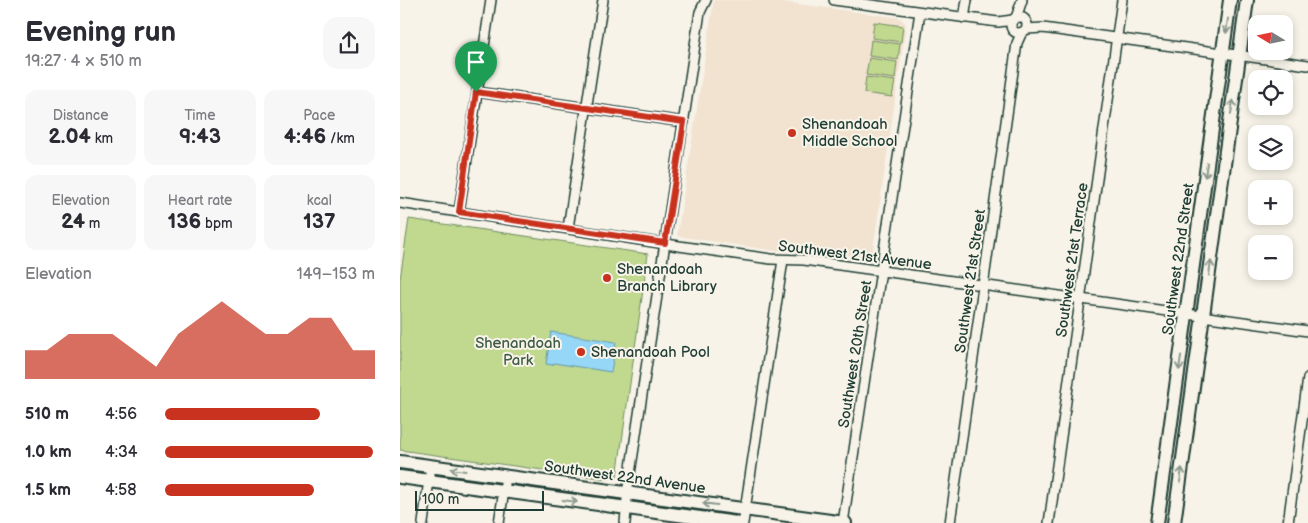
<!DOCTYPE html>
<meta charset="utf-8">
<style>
:root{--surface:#fff;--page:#f7f7f7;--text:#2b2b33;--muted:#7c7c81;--accent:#c8321e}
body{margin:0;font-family:"Balsamiq Sans",sans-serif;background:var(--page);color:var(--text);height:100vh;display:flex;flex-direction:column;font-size:19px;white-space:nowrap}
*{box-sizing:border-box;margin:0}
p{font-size:16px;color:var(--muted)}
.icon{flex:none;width:28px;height:28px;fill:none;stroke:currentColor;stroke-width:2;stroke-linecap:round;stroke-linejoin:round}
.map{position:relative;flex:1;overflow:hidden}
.side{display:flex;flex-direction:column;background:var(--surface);width:400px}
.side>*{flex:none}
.needle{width:32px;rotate:280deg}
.tools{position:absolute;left:848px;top:15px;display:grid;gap:10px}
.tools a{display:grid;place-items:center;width:45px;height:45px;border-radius:10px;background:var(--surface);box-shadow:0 2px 8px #0003;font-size:25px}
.scale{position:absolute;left:15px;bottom:12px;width:129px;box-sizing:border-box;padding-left:5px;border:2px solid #1f3d34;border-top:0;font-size:14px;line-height:18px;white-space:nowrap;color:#1f3d34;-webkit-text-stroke:4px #f7f3e8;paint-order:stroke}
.pin{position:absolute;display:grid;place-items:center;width:42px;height:42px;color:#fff;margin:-51px -21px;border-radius:50% 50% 50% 0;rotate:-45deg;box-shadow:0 0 5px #0007}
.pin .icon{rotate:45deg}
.round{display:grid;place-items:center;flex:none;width:52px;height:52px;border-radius:15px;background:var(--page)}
.head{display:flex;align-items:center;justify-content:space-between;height:85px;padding:0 25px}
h1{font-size:28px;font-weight:600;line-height:38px}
.figures{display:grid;grid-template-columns:repeat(3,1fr);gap:8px;height:85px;padding:5px 25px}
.figures div{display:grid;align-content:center;border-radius:12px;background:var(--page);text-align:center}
.figures b{font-size:21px;font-weight:600}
.figures small{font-size:14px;font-weight:400}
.figures p{font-size:14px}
.chart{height:140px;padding:10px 25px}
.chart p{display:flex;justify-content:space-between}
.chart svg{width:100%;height:90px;margin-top:5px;fill:var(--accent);opacity:.7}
ul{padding:0 25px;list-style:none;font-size:16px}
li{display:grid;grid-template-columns:80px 60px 1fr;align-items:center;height:38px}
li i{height:12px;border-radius:6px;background:var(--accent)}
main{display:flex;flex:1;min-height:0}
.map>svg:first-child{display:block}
.built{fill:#f2e2d0}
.green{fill:#c0d98f;stroke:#708b62}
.water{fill:#96d7f7;stroke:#6699a9}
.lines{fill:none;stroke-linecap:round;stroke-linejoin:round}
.street-casing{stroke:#1f3d34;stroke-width:12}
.secondary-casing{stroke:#1f3d34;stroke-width:16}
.street{stroke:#f7f3e8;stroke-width:9}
.secondary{stroke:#f7f3e8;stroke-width:12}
.oneway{stroke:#8b988e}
.route-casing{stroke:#fff;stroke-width:10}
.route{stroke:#c8321e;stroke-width:6}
.poi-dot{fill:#c8321e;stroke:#f7f3e8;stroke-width:2}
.labels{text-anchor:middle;stroke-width:4;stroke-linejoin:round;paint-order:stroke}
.poi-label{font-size:15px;fill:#1f3d34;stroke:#f7f3e8;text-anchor:start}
.street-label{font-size:15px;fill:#1f3d34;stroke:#f7f3e8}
.park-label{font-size:15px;fill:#3f5c46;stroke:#f7f3e8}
</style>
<main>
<section class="side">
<div class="head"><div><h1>Evening run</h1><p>19:27 · 4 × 510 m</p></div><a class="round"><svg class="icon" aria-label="share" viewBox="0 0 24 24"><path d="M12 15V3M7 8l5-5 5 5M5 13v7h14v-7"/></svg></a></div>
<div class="figures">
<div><p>Distance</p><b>2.04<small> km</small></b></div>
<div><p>Time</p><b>9:43</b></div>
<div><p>Pace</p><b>4:46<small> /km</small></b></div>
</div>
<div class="figures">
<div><p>Elevation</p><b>24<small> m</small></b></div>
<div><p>Heart rate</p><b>136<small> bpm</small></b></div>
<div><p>kcal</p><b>137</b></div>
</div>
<div class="chart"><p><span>Elevation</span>149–153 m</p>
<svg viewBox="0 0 160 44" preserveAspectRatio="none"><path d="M0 44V30L10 30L20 22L30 22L40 22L50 30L60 38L70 22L80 14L90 6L100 14L110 22L120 22L130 14L140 14L150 30L160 30V44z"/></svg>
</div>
<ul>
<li><b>510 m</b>4:56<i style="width:74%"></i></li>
<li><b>1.0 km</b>4:34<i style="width:99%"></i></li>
<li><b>1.5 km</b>4:58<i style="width:71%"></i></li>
</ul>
</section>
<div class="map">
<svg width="908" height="523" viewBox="0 0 908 523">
<rect width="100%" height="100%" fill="#f7f3e8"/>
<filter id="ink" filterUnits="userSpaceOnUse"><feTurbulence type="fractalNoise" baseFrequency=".02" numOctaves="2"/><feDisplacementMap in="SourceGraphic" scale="10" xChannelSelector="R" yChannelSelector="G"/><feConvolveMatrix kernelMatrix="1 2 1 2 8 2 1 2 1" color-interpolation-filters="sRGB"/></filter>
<g filter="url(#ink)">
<path class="built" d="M314,0h55l131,18 6,6 -33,226 -6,7 -77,-9 -13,3 -100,-15z"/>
<g class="green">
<path d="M474,22l29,4 -2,16 -29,-4z"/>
<path d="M471,40l29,4 -2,16 -29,-4z"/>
<path d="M469,58l28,4 -2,17 -29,-4z"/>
<path d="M466,77l29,4 -3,16 -28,-4z"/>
<path d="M9,219l239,35 -31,223 -10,2 -207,-29v-171z"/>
</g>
<path class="water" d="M151,332l65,10 -5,30 -57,-9 -1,2 -7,-1z"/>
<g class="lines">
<g class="street-casing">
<g id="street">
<path d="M434,0l164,22 15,-2"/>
<circle cx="619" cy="25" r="8"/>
<path d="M564,18l3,-18"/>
<path d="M616,18l6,-18"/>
<path d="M626,29l17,-1 265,37"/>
<path d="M77,92l207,30"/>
<path d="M0,203l279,43 92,13 33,1 504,71"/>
<path d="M59,212l32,-212"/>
<path d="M168,228l35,-228"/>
<path d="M23,523l8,-57"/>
<path d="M99,523l7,-46"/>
<path d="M225,523l3,-36 72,-475 6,-12"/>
<path d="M343,523l40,-263"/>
<path d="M443,523l77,-511"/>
<path d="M550,523l67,-480 5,-11"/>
<path d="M649,523l73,-523"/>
<path d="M888,523l20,-145"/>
</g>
</g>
<g class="secondary-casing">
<g id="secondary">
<path d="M0,462l445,61"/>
<path d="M0,477l337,46"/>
<path d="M757,523l73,-523"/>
<path d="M774,523l73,-523"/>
</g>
</g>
<use href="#street" class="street"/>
<use href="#secondary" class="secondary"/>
</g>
<defs><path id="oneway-shaft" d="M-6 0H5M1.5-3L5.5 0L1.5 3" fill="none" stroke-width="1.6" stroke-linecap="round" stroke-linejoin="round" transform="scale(1.25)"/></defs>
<g class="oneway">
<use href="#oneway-shaft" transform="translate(827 26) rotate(98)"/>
<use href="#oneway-shaft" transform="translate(832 107) rotate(-82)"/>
<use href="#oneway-shaft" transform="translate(806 170) rotate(98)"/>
<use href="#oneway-shaft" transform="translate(810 268) rotate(-82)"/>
<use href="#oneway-shaft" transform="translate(780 363) rotate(98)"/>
<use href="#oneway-shaft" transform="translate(58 470) rotate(-172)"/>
<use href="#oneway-shaft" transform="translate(781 475) rotate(-82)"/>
<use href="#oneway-shaft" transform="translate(170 501) rotate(8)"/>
<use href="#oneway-shaft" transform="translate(310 504) rotate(-173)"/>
</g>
</g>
<g class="lines" filter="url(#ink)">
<g class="route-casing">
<path id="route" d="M76,92l208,30 -19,121 -206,-31z"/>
</g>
<use href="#route" class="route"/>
</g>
<g class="poi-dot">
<circle cx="392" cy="133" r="5"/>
<circle cx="207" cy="278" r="5"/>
<circle cx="181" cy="352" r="5"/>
</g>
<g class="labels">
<g class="poi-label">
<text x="402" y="129">Shenandoah<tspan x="402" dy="17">Middle School</tspan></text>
<text x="217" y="274">Shenandoah<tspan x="217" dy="17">Branch Library</tspan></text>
<text x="191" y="357">Shenandoah Pool</text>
</g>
<g class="street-label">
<text transform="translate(455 255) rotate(7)" y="5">Southwest 21st Avenue</text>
<text transform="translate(778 259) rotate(-82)" y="5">Southwest 22nd Street</text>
<text transform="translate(672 260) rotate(-82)" y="5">Southwest 21st Terrace</text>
<text transform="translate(570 281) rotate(-82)" y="5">Southwest 21st Street</text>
<text transform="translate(455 354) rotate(-81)" y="5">Southwest 20th Street</text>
<text transform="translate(225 477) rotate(8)" y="5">Southwest 22nd Avenue</text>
</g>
<g class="park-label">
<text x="118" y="348">Shenandoah<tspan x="118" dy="17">Park</tspan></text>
</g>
</g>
</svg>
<div class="tools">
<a><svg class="needle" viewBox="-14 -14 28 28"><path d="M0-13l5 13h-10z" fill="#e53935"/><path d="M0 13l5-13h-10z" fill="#7c7c81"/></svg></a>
<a><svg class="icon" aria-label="locate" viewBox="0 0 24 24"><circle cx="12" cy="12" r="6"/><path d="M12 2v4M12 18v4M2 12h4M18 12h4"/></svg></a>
<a><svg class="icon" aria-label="layers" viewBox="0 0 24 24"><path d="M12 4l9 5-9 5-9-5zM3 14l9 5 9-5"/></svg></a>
<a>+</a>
<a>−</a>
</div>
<div class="scale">100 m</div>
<div class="pin" style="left:76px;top:92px;background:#1e9e55"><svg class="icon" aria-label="arrive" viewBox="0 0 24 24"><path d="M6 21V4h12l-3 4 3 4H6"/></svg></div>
</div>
</main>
